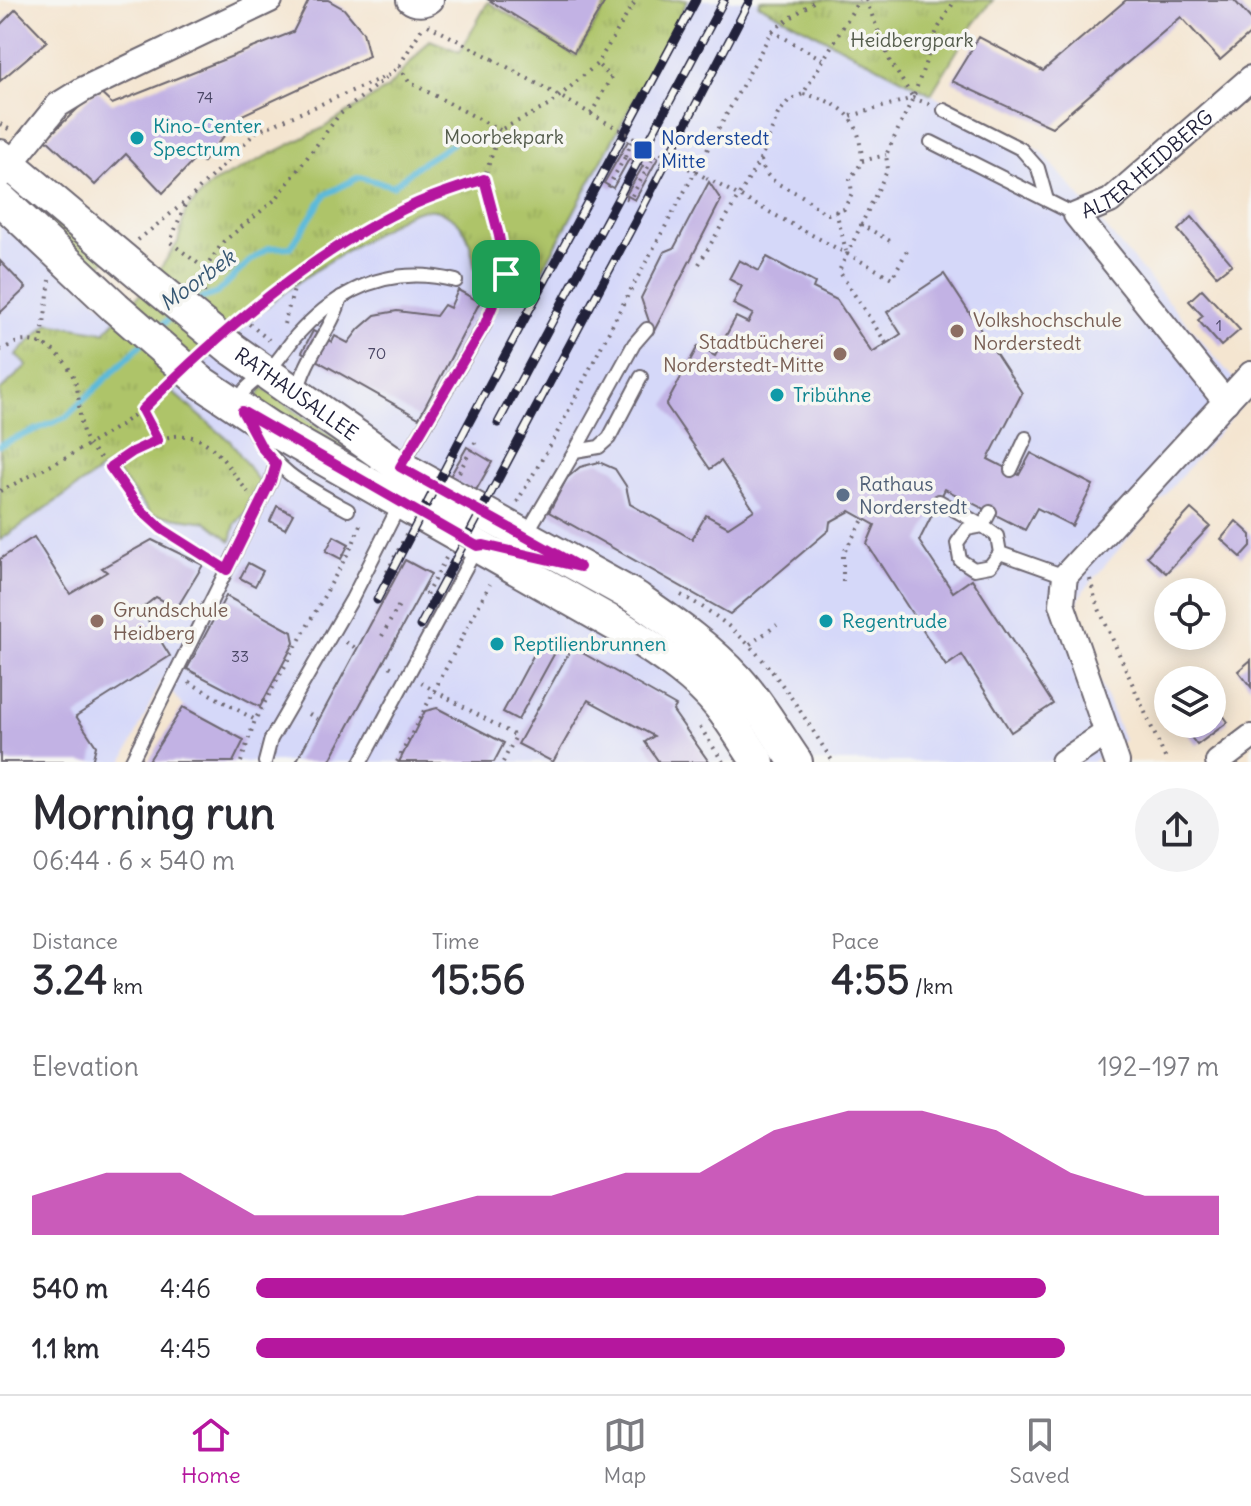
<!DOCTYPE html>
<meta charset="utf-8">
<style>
:root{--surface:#fff;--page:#f2f2f3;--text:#2b2b33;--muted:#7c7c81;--line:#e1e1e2;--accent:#b5179e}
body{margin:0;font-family:Delius,sans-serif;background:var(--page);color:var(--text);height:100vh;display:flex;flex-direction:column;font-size:30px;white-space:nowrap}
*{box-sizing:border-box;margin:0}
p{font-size:26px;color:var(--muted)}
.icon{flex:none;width:44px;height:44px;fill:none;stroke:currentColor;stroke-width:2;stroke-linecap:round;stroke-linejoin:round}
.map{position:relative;height:762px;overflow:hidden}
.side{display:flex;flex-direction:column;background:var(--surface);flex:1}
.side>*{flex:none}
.fabs{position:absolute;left:1154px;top:578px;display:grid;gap:16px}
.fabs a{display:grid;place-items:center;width:72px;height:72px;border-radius:50%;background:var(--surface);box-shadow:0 4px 20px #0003;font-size:40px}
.pin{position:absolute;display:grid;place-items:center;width:68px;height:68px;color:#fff;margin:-34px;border-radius:16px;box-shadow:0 4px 12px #0006}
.round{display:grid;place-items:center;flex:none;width:84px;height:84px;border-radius:42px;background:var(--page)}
.summary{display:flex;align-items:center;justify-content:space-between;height:136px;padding:0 32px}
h1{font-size:44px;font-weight:800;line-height:60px}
.figures{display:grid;grid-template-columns:repeat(3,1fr);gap:12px;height:136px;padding:8px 32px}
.figures div{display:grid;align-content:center}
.figures b{font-size:40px;font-weight:800}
.figures small{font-size:22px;font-weight:400}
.figures p{font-size:22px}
.chart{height:224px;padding:16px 32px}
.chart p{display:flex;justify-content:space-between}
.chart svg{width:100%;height:144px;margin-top:8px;fill:var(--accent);opacity:.7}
ul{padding:0 32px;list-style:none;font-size:26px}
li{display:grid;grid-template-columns:128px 96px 1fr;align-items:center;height:60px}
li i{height:20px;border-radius:10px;background:var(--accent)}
.dock{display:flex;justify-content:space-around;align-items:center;height:112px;border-top:2px solid var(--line);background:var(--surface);font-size:22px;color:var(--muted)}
.dock a{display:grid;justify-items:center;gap:4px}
.dock .active{color:var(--accent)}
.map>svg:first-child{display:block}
.built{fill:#d5d8f9}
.grass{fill:#aec469;stroke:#687352;stroke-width:2}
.park{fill:url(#park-tufts);stroke:#687352;stroke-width:2}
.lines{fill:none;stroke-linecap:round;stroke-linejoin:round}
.stream{stroke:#5cbada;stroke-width:6}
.building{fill:#c2b2e4}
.lane-casing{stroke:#6c666f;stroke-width:16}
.street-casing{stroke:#6c666f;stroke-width:28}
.secondary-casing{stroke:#6c666f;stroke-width:36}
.path{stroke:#6c666f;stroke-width:4;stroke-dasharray:2 6;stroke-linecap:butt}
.lane{stroke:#fff;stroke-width:12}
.street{stroke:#fff;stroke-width:24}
.secondary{stroke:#fff;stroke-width:32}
.rail-casing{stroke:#22223b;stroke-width:9}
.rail{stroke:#f6f6f2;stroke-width:6;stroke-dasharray:18;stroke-linecap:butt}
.secondary-bridge-casing{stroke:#6c666f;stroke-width:36;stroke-linecap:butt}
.path-bridge{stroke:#6c666f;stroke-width:4;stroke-dasharray:2 6;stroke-linecap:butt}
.secondary-bridge{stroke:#fff;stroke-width:32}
.route-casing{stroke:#fff;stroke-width:16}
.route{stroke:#b5179e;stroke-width:10}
.culture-dot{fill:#0f9aa8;stroke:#f6f6f2;stroke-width:3}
.transit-dot{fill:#1a4fb4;stroke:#f6f6f2;stroke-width:3}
.education-dot{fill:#8d6e63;stroke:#f6f6f2;stroke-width:3}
.service-dot{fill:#5c6f8a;stroke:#f6f6f2;stroke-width:3}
.labels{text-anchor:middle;stroke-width:7;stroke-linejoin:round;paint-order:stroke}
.number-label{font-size:16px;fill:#4a4665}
.park-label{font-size:20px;fill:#535b4b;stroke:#f6f6f2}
.culture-label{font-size:20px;fill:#0d838f;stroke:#f6f6f2;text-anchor:start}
.transit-label{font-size:20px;fill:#164399;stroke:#f6f6f2;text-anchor:start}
.street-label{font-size:20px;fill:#22223b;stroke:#f6f6f2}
.education-label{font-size:20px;fill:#785e54;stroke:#f6f6f2;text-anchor:start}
.service-label{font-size:20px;fill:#4e5e75;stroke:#f6f6f2;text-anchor:start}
.water-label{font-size:22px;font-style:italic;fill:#365773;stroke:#f6f6f2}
</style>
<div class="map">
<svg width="1251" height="762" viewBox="0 0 1251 762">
<defs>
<pattern id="park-tufts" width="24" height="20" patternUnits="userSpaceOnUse" patternTransform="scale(2)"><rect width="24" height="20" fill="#aec469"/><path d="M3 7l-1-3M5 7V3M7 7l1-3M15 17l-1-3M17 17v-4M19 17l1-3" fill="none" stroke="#95a85c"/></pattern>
</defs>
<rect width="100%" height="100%" fill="#f6f6f2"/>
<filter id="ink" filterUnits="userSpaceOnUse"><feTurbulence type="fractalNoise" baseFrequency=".0125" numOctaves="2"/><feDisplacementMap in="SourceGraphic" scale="16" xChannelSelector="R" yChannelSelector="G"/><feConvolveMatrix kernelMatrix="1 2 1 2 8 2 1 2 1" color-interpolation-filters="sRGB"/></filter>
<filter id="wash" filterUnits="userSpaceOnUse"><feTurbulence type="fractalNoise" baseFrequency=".006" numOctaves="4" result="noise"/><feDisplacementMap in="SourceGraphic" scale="32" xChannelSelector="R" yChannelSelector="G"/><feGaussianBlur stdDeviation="1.8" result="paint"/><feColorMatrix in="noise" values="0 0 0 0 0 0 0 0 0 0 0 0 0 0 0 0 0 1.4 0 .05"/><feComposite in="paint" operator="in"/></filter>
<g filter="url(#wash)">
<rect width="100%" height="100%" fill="#f4e5d0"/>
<g class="built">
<path d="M688,0h72l-1,4 283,148 207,245 -165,193 -7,13 1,26 46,111 -32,22h-859l11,-22 -61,-33 -21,-28 -39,83h-123v-222l110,-76 41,50 57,8 22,18 5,-16 12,-12 -16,-70 -59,-49 72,-68 43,-35 48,-33 78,-45 20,-3 21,10 14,13 8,38 53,27z"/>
<path d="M0,208l117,111 -13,13 -87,23 10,9 -27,27z"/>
</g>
<g class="grass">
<path d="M38,203l68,56 -14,17 -62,-64z"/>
<path d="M262,387l128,91 -135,-75z"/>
</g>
<g class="park">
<path d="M609,0h79l-160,297 -53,-28c-4,-27 -9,-52 -41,-59 -20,-4 -40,12 -56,22 -31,18 -63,37 -92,59 -40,31 -77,66 -114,101l59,50 33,47 -15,27 -3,-4 -11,12 -4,17 -24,-19 -56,-8 -41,-50 -110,76v-149l27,-26 -11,-10 32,-32 56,9 38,-40 20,-26 16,-24 7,-30 26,-28 110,-55 67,-41 42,-48 30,12 28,-50 88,54z"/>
<path d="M760,0h233l-19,23 -43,71 -173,-90z"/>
</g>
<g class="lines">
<g class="stream">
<path d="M190,303l27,-10 32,-31 19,-14 23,-1 34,-52 34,-18 34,9 24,-20 35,-22"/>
<path d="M156,330l19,-16"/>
<path d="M0,445l66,-28 76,-73"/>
</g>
</g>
<g id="blocks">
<g class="building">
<path d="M309,0h19l16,9 19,23 6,24 -129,60 -37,46 -6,-5 -34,36 -37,-39 -31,31 -49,-46 51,-49 15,14 181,-72z"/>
<path d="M489,0h117l-32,52z"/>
<path d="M1126,0h108l17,19v14l-31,27 -39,-43 -129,110 -100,-46 27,-44 64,34z"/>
<path d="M16,9l31,32 -47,40v-56z"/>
<path d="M628,141l30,17 -23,42 -9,-5 17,-29 -14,-7 -16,29 -9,-5z"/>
<path d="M709,182l12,18 -68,133 -12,-35 23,-46 10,-4z"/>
<path d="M1192,217l40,47 -15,12 -39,-46z"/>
<path d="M767,257l48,26 -2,5 24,12 35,53 29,-19 -14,-22 57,-38 78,119 -34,66 31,16 12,-22 62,32 -21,41 -35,-18 -12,22 -80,-41 -26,52 34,51 19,-13 81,125 -42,28 -49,-77 -16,11 -79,-122 8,-19 -25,-14 -20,11 -1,8 -99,84 -181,-102 18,-34 13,-11 19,-5 16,7 11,17 4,18 62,35 14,-24 22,12 26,-17 -33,-49 -11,8 -44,-64 32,-59 17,10 21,-39 12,6 5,-9 -20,-10 9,-18 -13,-7 10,-19 20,11z"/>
<path d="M0,261l26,27 -26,25z"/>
<path d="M1202,289l38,41 -19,16 -23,-26 5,-4 -14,-15z"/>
<path d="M458,290l22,12 -61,116 -117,-66 11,-21 19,11 3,-6 13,7 11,-14 16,-14 22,-4 39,5 8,-11 6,3z"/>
<path d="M467,447l25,15 -17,30 -26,-14z"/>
<path d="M277,506l16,8 -8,15 -15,-8z"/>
<path d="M1191,509l19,17 -44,47 -19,-17z"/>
<path d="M1236,521l15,14v11l-10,11 -20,-18z"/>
<path d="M334,536l15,8 -8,15 -15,-8z"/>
<path d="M34,537l36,57 37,-22 -5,-4 50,-28 51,25 -26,43 -21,-11 -15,12 29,47 -94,60 20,30 -4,16h-92v-203z"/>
<path d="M405,560l26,14 -102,188h-33z"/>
<path d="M248,563l15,8 -8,15 -15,-8z"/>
<path d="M226,596l66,36 2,11 -34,64 -73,-38z"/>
<path d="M541,641l16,8 -39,71 -15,-8z"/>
<path d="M572,647l104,59 -3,5 36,51h-50l-14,-20 9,-6 -66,-36 -35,62 -35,-18z"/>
<path d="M1251,660v27l-13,-16z"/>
<path d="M1212,700l16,22 -31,23 -16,-21h31z"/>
<path d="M183,707l61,33 -11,22h-85z"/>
<path d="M437,708l67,35 -10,19h-95l26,-51z"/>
</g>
</g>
</g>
<g filter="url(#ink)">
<use href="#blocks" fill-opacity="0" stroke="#6c666f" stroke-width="2"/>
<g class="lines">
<g class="lane-casing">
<g id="lane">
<path d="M944,110l77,39 17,19 9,32"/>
<path d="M931,142l145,73"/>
<path d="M298,392c6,-35 34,-61 43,-95"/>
<path d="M241,407c-3,-20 16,-25 28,-37 10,-10 18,-23 27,-34 43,-48 96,-72 160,-55"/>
<path d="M251,427c24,45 54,59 97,83"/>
<path d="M575,451l59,-107 13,-15"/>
<path d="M401,466l84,-142"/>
<path d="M1011,470l15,-32"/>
<path d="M939,501l44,25 7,-14"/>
<path d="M525,536l50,-85 24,-4 10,-9 32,-61"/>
<path d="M1000,553l-3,-17 -14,-10 -16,3 -10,14 3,17 14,9 16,-3 10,-13 65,23"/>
<path d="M131,762l140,-281 5,-17"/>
<path d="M265,762l6,-23 81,-140 48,-95"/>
<path d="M361,762l116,-215"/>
</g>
</g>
<g class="street-casing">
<g id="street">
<path d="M409,0c6,5 16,5 22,0"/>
<path d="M0,177l58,-72 26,-16 186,-89"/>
<path id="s1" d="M1226,402l-150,-187 34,-14 141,-123"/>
<path d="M1063,762l42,-28"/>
<path d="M1117,762l-55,-158 3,-28 186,-202"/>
<path d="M1218,762l33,-25"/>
</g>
</g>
<g class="secondary-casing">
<g id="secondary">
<path d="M0,156l143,120"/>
<path d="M0,199l115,108"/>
<path id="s2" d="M231,348l169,119 235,130c36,25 73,50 103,83 22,24 39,55 58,82"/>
<path d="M201,382l69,46 355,202c33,22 69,44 94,75 14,17 26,38 39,57"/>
</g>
</g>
<g class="path">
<path d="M866,0l24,61 23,37"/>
<path d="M428,25l65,34"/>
<path d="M772,31l50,28"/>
<path d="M399,66l10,16 91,48"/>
<path d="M591,114l20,-37 -14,-13"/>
<path d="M851,116l62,-18 18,7"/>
<path d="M0,124l12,7"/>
<path d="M761,160c3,22 24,26 41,36 9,6 15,13 26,18l16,-5 8,-16 -2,-14c3,-5 8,-10 11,-16 2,-5 0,-13 -1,-19 -3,-32 -28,-44 -57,-50"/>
<path d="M862,161l24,-6"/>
<path d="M706,178l186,100 15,-27"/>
<path d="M608,187l17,-30"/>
<path d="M626,198l4,1 17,-30"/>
<path d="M836,211l10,40"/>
<path d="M860,224l32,18"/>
<path d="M138,240l46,-37"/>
<path d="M699,264l62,-106 17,-44 11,-14 14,-6 56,-94"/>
<path d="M204,268l-34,-26 16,-40 70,-70 133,-57 10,-9 25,-41"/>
<path d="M204,293l1,-24 18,-27 53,-43 63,-84 50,-40"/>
<path d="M492,311l14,-37 -7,-38 -15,-57 16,-49 48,-24 49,-42 39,-64"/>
<path d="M243,319l26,21"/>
<path d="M239,322c54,-44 111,-88 175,-118 22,-10 47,-17 70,-25"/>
<path d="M284,324l13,-45"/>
<path d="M886,343l-47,-72 49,-102 -2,-14 27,-57 24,-68 18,-30"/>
<path d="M41,345l9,-65"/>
<path d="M0,350c5,-2 12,-6 18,-8 29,-6 53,20 59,46 3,16 2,35 8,50 5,11 17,21 25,29 29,-19 70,-48 102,-19 14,12 24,30 36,44"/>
<path d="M142,410l15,30"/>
<path d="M111,468l30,42 21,19 53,34"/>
<path d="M459,472l18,-33"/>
<path d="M0,491c42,-21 140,-68 164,-105"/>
<path d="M517,502l38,-65 67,-131 150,-275 44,-31"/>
<path d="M387,572l19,-37"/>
<path d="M1090,579l6,23 71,160"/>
<path d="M843,582v-28l21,-36"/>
<path d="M426,595l20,-37"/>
<path d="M681,595c75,38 108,99 152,167"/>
<path d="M382,636l17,-31"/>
<path d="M346,642l11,7"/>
<path d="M750,644l27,-19"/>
<path d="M383,662l13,8"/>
<path d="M189,682l68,39"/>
<path d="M421,683l95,53 -13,26"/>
<path d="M309,714l10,6"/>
<path d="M700,727l23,35"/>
<path d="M344,734l5,3"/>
<path d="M241,762l14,-42 98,-176 8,-22"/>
<path d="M397,762l93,-178"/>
</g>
<use href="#lane" class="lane"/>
<use href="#street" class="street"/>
<use href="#secondary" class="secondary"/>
<g class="rail-casing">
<g id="rail">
<path d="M498,423l226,-423"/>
<path d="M377,600l89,-172 230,-428"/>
<path d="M420,626l223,-419 107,-207"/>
</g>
</g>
<use href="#rail" class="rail"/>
<g class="secondary-bridge-casing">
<g id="secondary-bridge">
<path d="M143,276l88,72"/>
<path d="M115,307l86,75"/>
</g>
</g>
<g class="path-bridge">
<path d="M493,59l213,119"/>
<path d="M625,157l5,-11 23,12 -6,11"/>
</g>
<use href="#secondary-bridge" class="secondary-bridge"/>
</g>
</g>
<g class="lines" filter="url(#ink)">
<g class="route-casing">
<path id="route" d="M484,179l15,57 7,38 -21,50 -85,143 180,100 -96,-22 -7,1 -235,-135 20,37 14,16 -5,17 -44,89 -65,-41 -21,-19 -31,-43 22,-15 26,-12 -16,-30c76,-76 174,-161 273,-206 22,-10 46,-17 69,-25z"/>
</g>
<use href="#route" class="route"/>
</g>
<g class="culture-dot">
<circle cx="137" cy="138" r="8"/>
<circle cx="777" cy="395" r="8"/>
<circle cx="826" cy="621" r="8"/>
<circle cx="497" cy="644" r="8"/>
</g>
<rect class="transit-dot" x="633" y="140" width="20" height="20" rx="4"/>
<g class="education-dot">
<circle cx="957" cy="331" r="8"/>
<circle cx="840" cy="354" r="8"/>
<circle cx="97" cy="621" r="8"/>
</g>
<circle class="service-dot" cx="843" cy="495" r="8"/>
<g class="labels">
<g class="number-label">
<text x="205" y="103">74</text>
<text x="1219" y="331">1</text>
<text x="377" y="359">70</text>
<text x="240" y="662">33</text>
</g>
<g class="park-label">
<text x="912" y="47">Heidbergpark</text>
<text x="504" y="144">Moorbekpark</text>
</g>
<g class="culture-label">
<text x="153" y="133">Kino-Center<tspan x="153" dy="23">Spectrum</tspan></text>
<text x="793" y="402">Tribühne</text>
<text x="842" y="628">Regentrude</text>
<text x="513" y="651">Reptilienbrunnen</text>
</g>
<g class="transit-label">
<text x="661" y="145">Norderstedt<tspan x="661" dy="23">Mitte</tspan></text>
</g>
<g class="street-label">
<text dy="7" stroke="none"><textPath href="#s1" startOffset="328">ALTER HEIDBERG</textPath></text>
<text dy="7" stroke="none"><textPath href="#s2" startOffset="80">RATHAUSALLEE</textPath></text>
</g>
<g class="education-label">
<text x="973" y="327">Volkshochschule<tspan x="973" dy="23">Norderstedt</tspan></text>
<text x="824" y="349" text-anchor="end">Stadtbücherei<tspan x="824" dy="23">Norderstedt-Mitte</tspan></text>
<text x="113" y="617">Grundschule<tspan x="113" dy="23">Heidberg</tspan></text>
</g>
<g class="service-label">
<text x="859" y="491">Rathaus<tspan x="859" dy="23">Norderstedt</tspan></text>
</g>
<g class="water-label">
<text transform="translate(197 280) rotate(-36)" y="8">Moorbek</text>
</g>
</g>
</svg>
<div class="fabs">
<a><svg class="icon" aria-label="locate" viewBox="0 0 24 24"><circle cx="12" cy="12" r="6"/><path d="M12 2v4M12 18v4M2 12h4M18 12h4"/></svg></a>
<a><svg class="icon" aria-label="layers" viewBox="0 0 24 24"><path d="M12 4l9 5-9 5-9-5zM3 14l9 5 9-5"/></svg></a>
</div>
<div class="pin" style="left:506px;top:274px;background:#1e9e55"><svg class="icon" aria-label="arrive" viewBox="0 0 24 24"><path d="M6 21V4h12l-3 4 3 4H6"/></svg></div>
</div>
<section class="side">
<div class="summary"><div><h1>Morning run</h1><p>06:44 · 6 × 540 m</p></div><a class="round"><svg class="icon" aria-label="share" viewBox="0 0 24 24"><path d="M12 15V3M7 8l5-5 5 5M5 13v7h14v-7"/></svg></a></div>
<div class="figures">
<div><p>Distance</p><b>3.24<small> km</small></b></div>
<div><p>Time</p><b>15:56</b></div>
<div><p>Pace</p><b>4:55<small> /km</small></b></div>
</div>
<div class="chart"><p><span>Elevation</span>192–197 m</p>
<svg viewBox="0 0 160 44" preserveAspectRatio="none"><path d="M0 44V32L10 25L20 25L30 38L40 38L50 38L60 32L70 32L80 25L90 25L100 12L110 6L120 6L130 12L140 25L150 32L160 32V44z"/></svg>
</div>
<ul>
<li><b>540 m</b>4:46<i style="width:82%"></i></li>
<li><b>1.1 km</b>4:45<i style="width:84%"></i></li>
</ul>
</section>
<nav class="dock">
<a class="active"><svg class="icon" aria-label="home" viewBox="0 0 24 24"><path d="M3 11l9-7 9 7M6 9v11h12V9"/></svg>Home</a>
<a><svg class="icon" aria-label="map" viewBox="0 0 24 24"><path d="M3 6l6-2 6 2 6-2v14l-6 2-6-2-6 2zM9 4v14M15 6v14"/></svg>Map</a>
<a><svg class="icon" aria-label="saved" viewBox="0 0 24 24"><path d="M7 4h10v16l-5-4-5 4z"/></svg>Saved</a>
</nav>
